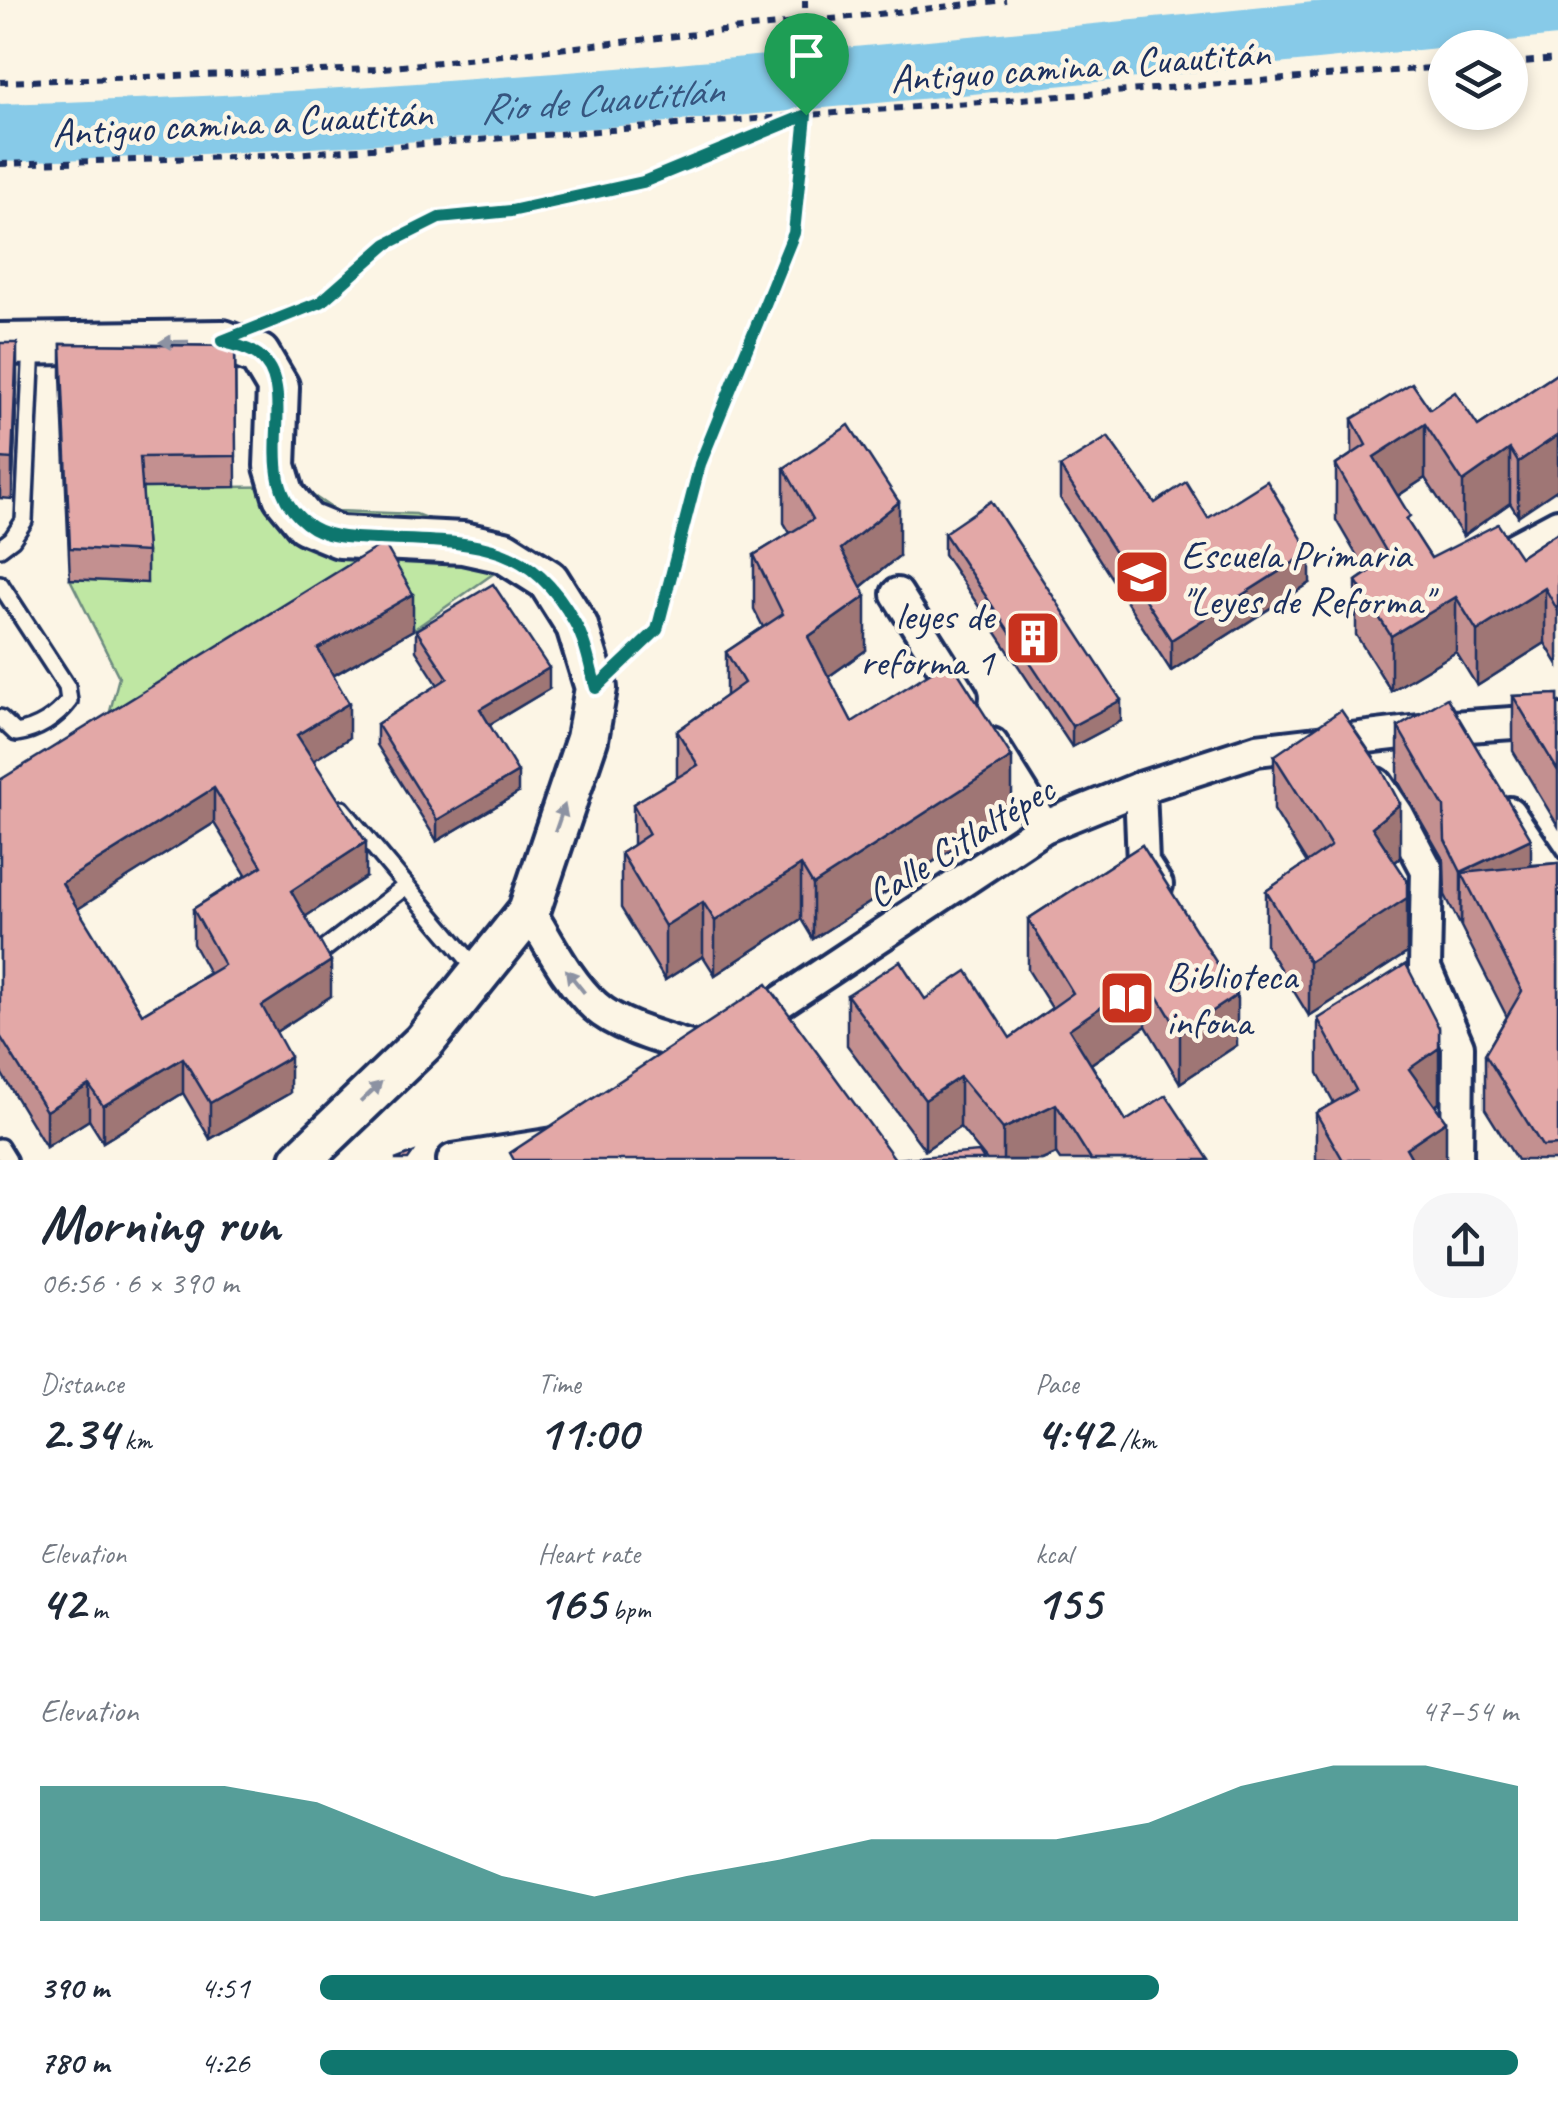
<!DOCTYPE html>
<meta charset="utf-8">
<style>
:root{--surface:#fff;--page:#f6f6f7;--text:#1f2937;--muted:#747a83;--accent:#0f766e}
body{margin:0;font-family:Caveat,sans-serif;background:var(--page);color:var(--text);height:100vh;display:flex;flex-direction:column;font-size:38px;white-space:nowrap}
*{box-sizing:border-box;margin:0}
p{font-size:32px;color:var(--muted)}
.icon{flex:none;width:55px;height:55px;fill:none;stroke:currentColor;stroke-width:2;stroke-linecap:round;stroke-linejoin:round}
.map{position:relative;height:1160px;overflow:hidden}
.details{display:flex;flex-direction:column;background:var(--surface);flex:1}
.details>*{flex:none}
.controls{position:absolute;left:1428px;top:30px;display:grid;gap:20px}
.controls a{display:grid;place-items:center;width:100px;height:100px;border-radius:50%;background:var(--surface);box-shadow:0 5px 15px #0003;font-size:50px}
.pin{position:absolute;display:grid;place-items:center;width:85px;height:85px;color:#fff;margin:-102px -42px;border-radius:50% 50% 50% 0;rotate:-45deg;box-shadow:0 0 10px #0007}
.pin .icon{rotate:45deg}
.round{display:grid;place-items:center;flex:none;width:105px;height:105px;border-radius:40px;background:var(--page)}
.head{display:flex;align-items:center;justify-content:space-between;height:170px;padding:0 40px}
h1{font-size:55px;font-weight:700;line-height:75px}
.stats{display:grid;grid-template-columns:repeat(3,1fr);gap:15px;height:170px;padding:10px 40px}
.stats div{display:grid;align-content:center}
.stats b{font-size:50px;font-weight:700}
.stats small{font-size:28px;font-weight:400}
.stats p{font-size:28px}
.chart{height:280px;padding:20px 40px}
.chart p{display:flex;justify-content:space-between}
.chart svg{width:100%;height:180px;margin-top:10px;fill:var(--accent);opacity:.7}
ul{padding:0 40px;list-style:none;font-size:32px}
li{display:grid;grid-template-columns:160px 120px 1fr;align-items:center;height:75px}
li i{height:25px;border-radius:12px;background:var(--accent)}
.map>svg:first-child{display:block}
.green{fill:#bfe7a3;stroke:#6d8b80;stroke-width:2.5}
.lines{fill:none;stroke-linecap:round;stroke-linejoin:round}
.river{stroke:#87cae8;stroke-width:58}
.lane-casing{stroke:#1b2f5e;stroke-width:22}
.street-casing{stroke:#1b2f5e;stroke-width:38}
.secondary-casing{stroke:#1b2f5e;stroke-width:48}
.path{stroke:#1b2f5e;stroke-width:6;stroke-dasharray:8 8;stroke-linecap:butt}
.lane{stroke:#fcf5e5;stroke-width:15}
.street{stroke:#fcf5e5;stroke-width:30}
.secondary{stroke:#fcf5e5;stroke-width:40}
.path-bridge{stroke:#1b2f5e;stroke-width:6;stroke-dasharray:8 8;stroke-linecap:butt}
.wall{fill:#c39090;stroke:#1b2f5e;stroke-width:2.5;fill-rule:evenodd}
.shaded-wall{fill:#9f7675;stroke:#1b2f5e;stroke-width:2.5}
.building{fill:#e3a8a7;stroke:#1b2f5e;stroke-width:2.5;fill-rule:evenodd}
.oneway{fill:#8c92a2}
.route-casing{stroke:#fff;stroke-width:20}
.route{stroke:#0f766e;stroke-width:12}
.labels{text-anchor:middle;stroke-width:9;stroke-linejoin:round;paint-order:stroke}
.street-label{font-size:40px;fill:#1b2f5e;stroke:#fcf5e5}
.poi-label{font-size:40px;fill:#1b2f5e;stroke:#fcf5e5;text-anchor:start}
.water-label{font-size:42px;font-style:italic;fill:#365680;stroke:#fcf5e5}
</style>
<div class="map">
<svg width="1558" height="1160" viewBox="0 0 1558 1160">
<rect width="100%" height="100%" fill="#fcf5e5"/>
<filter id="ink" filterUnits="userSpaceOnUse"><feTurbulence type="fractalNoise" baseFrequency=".01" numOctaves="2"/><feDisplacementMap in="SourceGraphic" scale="20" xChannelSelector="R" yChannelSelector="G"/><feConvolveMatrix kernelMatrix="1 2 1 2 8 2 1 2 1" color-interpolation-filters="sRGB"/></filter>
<g filter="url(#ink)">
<path class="green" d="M299,486l37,25 80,3 104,41 -107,75 -305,89 11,-42 -49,-98 77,4 -7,-95z"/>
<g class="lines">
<path class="river" id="s1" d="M0,133c521,-15 1039,-76 1558,-126"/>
<g class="lane-casing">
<g id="lane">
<path d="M0,548l12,-9 12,-18 8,-177"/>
<path d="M0,584l67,103 2,14c-13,17 -32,29 -53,32l-16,-15"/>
<path d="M342,809l136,162"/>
<path d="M318,954l88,-68"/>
<path d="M0,1147l8,13"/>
</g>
</g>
<g class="street-casing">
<g id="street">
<path d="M1481,566l77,-41"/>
<path d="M897,594l65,103"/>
<path d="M992,744l52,83"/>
<path d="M1377,784l21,31 29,55 -2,98 33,78 -1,114"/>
<path d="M1140,788l3,75 14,22"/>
<path d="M1509,813l42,62 7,3"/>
<path d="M529,911c20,31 38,70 66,95 25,23 75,34 107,45"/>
<path d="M746,1025l298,-198 96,-39 117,-38 196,-23 105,-7"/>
<path d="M453,1160l101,-16"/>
</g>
</g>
<g class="secondary-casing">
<path id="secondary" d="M0,344l223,-3 36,14 19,32 -3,79 9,30 22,27 34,14 123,6 41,9 44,28 29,46 19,62 -9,51 -58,172 -105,131 -123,118"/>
</g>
<g class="path">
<path d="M1510,63l48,-4"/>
<path d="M0,82l375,-13 631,-69"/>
<path d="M0,164l266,-8 1179,-89"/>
<path d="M269,322l52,-20 66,-58 52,-26 72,-7 132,-29 163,-67 -13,118 -93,231 -43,166 -34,33"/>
</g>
<use href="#lane" class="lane"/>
<use href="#street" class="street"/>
<use href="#secondary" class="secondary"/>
<path class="path-bridge" d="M805,0l1,115"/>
</g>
<g class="wall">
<path d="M0,343l17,40 -5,116 -12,-1z"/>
<path d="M61,344l174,2 1,141 -94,1 5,64v31l-77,-4 -9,-204z"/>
<path d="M1558,373l-40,143 -8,-13 -47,33 -38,-58 -27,18 12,30 21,32 89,-1 38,-25v133l-13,-22 -68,43 -21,-34 -65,39 -35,-56v-54l11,-8 -31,-53v-55l16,-11v-35l78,-10 48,17z"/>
<path d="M1060,467l95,36 53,15 102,65 -139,88 -111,-173z"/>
<path d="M784,468l115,88 -38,31 5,63 -38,27 24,45 160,89 -199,128 -12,-20 -86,56 -12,-19 -38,24 -44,-72v-55l12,-8v-41l44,-26v-47l49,-35v-44l37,-25 -9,-18v-54l36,-22 -6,-10z"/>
<path d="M944,533l177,188 -49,26 -128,-193z"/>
<path d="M413,630l-80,46 16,62 -36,22 53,117 -60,39 25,80 -55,36 14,61 -80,46 -27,-46 -80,49 -14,-22 -43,27 -46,-76v-291zM214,823l32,52 -53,34v35l16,29 -67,41 -65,-105z"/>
<path d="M416,630l133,59 -60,36 29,68 -81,48 -60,-96v-21l61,-39 -22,-34z"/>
<path d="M1558,694v132l-45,-75v-55z"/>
<path d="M1398,727l133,138 27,-2v297h-41l-32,-51v-55l22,-37 -62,-122 -1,-34 -46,-80z"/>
<path d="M1274,756l126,102 -5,4 12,91 -98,63 -43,-70v-55l41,-28 -33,-53z"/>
<path d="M1142,845l95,200 -57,38 -34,-57 -55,38 35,57 83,39h-149l-4,-6 -14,6h-55l-27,-33 -35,23 -78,-105v-50l78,4 85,39 42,-30 -24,-38v-51z"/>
<path d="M1318,1019l121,84 -5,3 12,54h-130v-47l18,-10 -16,-30z"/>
</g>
<g class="shaded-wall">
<path d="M17,343v40l-5,116v-40z"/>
<path d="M1425,424v54l-51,33v-54z"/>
<path d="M1558,435v54l-40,27v-54z"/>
<path d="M1510,449v54l-47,33v-54z"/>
<path d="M899,502v54l-58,47v-54z"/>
<path d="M1310,552v31l-139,88v-31z"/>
<path d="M1545,588v55l-68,43v-55z"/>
<path d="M413,594v36l-95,54v-35z"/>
<path d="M866,596v54l-58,41v-54z"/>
<path d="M1456,597v55l-65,39v-55z"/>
<path d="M549,668v21l-69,41v-21z"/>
<path d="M1121,700v21l-49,26v-21z"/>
<path d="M349,703v35l-52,33v-36z"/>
<path d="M1012,757v54l-199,128v-54z"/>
<path d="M518,772v21l-81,48v-21z"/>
<path d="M214,788v35l-152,96v-36z"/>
<path d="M1400,804v54l-28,23v-54z"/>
<path d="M1531,839v55l-69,-21 -1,53v-54z"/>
<path d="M366,842v35l-75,49v-35z"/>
<path d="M801,865v54l-86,56v-54z"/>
<path d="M1407,880v73l-98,63v-54z"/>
<path d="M703,902v54l-38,24v-54z"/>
<path d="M331,961v35l-69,45v-35z"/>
<path d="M1146,976v50l-77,53v-50z"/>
<path d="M1237,995v50l-57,38v-50z"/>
<path d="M1439,1028v75l-30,21v-55z"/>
<path d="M290,1057v36l-80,46v-36z"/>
<path d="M183,1058v35l-80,49v-36z"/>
<path d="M960,1077v50l-35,23v-50z"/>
<path d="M89,1085v35l-43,27v-36z"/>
<path d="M1056,1104v50l-14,6h-39v-31z"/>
<path d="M1446,1121v39h-40v-12z"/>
</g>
<g class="building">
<path d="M0,343h17l-5,116 -12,-1z"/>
<path d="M61,344l174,2 1,110 -96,1 7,95 -77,-4z"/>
<path d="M1558,373v62l-40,27 -8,-13 -47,33 -38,-58 -51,33 36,59 -4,3 25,39 67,-34 22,33 38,-25v79l-13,-23 -68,43 -21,-34 -65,39 -35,-55 34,-23 -54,-93 30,-20 -14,-26 60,-36 18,26 25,-17 23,34z"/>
<path d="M849,425l50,77 -58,47 25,47 -58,41 44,85 98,-62 62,97 -199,128 -12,-20 -86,56 -12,-19 -38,24 -44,-73 28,-19 -16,-30 65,-39 -21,-34 67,-48 -18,-31 57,-38 -29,-59 59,-36 -29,-51z"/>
<path d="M1108,437l47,66 31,-21 22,36 59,-37 43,71 -139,88 -111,-173z"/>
<path d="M991,501l130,199 -49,26 -128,-193z"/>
<path d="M384,543l29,51 -95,55 31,54 -52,32 69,107 -75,49 40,70 -69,45 28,51 -80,46 -27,-45 -80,48 -14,-21 -43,26 -46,-75v-256zM214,788l48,78 -69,43 31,56 -82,49 -80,-131z"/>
<path d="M493,584l56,84 -69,41 38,63 -81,48 -60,-96 71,-46 -32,-48z"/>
<path d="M1558,694v77l-45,-75z"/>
<path d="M1447,698l84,141 -70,33 -16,-32 -1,-33 -46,-80z"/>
<path d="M1341,710l41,60 18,34 -28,23 35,53v18l-98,64 -43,-71 65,-45 -57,-90z"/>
<path d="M1142,845l95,150 -57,38 -34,-57 -77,53 57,92 40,-26 43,65h-118l-35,-56 -53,25 -43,-52 -35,23 -78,-105 53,-34 25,38 42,-28 43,67 63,-45 -45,-74z"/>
<path d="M1558,863v282l-16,1 -57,-92 37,-63 -60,-118z"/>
<path d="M1406,964l33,64v20l-30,21 37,52 -40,27 7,12h-70l-27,-47 40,-23 -38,-71z"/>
<path d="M767,984l128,175 84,-7 5,8h-470l-4,-7z"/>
<path d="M413,1153l-5,7h-13z"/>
</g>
<defs><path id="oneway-solid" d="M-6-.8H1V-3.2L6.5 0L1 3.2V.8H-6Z" transform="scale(2.5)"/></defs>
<g class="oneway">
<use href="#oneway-solid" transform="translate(174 342) rotate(179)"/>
<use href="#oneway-solid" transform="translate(560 818) rotate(-71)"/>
<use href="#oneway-solid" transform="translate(575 981) rotate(-129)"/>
<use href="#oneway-solid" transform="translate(371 1092) rotate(-44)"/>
</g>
</g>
<g class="lines" filter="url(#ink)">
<g class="route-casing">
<path id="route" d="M806,115l-12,118 -94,231 -43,166 -61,58c-6,-21 -10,-46 -21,-65 -47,-87 -109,-80 -196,-84 -24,-1 -53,0 -73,-16 -60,-46 -2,-132 -48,-168 -9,-7 -25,-10 -36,-14l99,-39 66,-58 52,-26 72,-7 132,-29z"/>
</g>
<use href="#route" class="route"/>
</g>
<defs>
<g id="school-square" transform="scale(2.875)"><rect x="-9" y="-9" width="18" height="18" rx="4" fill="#c8321e" stroke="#fcf5e5"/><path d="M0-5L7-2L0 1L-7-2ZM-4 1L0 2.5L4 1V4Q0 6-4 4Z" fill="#fff"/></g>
<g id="building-square" transform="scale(2.875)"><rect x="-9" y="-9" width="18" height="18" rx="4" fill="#c8321e" stroke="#fcf5e5"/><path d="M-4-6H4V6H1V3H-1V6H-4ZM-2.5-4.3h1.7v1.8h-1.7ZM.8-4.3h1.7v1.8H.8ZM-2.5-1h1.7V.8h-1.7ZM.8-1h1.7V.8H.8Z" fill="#fff"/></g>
<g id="library-square" transform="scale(2.875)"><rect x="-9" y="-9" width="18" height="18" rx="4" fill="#c8321e" stroke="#fcf5e5"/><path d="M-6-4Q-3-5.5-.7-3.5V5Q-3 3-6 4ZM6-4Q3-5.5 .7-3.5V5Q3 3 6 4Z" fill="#fff"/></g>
</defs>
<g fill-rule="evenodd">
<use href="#school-square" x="1142" y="577"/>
<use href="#building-square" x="1033" y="638"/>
<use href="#library-square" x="1127" y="998"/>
</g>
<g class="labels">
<g class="street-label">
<text transform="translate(1080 65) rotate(-4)" y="14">Antiguo camina a Cuautitán</text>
<text transform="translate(242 122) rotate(-3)" y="14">Antiguo camina a Cuautitán</text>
<text transform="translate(960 841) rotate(-32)" y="14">Calle Citlaltépec</text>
</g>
<g class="poi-label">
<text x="1181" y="568">Escuela Primaria<tspan x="1181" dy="46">"Leyes de Reforma"</tspan></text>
<text x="994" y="629" text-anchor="end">leyes de<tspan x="994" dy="46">reforma 1</tspan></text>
<text x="1166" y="989">Biblioteca<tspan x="1166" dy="46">infona</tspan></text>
</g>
<g class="water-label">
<text dy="15" stroke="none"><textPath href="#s1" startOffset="602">Rio de Cuautitlán</textPath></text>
</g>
</g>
</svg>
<div class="controls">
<a><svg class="icon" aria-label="layers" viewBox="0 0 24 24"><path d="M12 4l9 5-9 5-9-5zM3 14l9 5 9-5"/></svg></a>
</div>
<div class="pin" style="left:806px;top:115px;background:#1e9e55"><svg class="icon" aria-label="arrive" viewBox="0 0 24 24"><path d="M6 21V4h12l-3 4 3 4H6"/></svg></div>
</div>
<section class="details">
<div class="head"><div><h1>Morning run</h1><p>06:56 · 6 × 390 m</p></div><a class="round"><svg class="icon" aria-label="share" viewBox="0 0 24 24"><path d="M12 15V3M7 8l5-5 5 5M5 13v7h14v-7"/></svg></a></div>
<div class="stats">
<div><p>Distance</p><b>2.34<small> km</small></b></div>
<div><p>Time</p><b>11:00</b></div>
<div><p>Pace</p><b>4:42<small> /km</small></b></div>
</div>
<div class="stats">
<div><p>Elevation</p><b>42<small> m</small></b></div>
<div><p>Heart rate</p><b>165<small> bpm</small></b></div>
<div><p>kcal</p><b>155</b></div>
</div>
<div class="chart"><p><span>Elevation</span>47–54 m</p>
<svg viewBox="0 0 160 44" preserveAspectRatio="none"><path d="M0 44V11L10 11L20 11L30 15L40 24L50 33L60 38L70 33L80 29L90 24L100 24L110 24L120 20L130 11L140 6L150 6L160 11V44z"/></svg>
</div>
<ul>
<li><b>390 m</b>4:51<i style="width:70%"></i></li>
<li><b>780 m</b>4:26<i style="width:100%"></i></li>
</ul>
</section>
